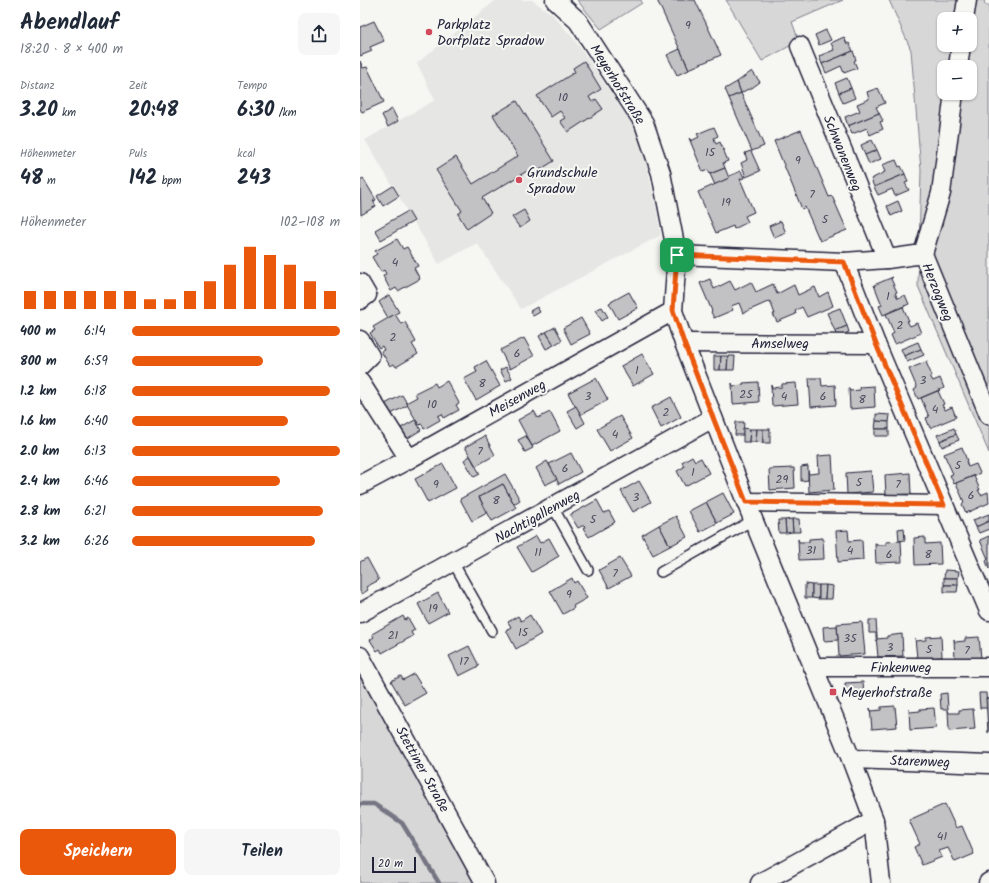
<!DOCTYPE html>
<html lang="de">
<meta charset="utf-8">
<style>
:root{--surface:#fff;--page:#f6f6f7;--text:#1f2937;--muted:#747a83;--accent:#ea580c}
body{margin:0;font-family:Kalam,sans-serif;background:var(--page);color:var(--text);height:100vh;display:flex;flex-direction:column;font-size:15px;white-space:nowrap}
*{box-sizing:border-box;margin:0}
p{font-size:13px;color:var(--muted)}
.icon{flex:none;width:22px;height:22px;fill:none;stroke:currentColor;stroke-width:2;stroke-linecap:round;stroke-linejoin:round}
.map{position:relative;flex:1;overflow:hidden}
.drawer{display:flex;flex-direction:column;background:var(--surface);width:360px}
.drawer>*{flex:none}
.buttons{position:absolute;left:577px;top:12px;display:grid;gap:8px}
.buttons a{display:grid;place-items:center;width:40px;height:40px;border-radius:8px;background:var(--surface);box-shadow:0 1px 3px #0004;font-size:20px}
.scale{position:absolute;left:12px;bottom:10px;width:44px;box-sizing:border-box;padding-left:4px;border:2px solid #22223b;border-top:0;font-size:11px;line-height:14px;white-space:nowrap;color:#22223b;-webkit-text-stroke:3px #f6f6f2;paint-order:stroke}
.pin{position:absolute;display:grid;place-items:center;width:34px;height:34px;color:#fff;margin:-17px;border-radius:8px;box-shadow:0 2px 6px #0006}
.round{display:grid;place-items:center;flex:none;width:42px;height:42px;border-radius:8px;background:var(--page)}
.summary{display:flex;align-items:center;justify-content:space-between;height:68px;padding:0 20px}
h1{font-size:22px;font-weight:700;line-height:30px}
.metrics{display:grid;grid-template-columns:repeat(3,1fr);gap:6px;height:68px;padding:4px 20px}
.metrics div{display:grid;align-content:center}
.metrics b{font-size:20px;font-weight:700}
.metrics small{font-size:11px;font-weight:400}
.metrics p{font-size:11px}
.chart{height:112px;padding:8px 20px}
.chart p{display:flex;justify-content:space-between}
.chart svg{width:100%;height:72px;margin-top:4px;stroke:var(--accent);stroke-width:6}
.action{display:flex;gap:8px;margin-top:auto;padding:8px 20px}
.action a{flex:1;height:46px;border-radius:8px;background:var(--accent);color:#fff;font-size:16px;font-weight:700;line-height:46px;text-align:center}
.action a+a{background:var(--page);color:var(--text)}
ul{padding:0 20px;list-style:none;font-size:13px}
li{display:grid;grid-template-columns:64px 48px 1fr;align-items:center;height:30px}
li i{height:10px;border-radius:5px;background:var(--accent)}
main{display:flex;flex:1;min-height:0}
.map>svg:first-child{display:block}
.built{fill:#e6e6e4}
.green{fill:#d7d7d7;stroke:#7c7c89;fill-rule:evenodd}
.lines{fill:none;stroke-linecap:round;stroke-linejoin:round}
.stream{stroke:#757583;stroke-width:4.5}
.building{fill:#c2c2c4;stroke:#22223b}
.lane-casing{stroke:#22223b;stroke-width:12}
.street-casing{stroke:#22223b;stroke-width:21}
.lane{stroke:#f6f6f2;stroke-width:9}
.street{stroke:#f6f6f2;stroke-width:18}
.route-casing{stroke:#fff;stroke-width:8}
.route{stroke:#ea580c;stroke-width:5}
.poi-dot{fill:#d1495b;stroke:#f6f6f2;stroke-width:1.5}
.labels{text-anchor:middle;stroke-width:4;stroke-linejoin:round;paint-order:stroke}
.number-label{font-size:12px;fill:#4a4a5d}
.poi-label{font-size:14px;fill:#22223b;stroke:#f6f6f2;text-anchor:start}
.street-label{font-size:14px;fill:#22223b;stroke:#f6f6f2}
</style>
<main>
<section class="drawer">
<div class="summary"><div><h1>Abendlauf</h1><p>18:20 · 8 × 400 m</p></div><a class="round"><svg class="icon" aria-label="share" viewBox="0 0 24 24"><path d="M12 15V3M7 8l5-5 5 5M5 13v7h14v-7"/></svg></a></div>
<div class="metrics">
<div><p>Distanz</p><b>3.20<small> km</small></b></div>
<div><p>Zeit</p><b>20:48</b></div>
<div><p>Tempo</p><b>6:30<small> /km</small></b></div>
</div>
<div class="metrics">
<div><p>Höhenmeter</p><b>48<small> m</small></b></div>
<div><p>Puls</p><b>142<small> bpm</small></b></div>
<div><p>kcal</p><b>243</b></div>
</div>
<div class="chart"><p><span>Höhenmeter</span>102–108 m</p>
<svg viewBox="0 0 160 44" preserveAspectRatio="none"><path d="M5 44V33M15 44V33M25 44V33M35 44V33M45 44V33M55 44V33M65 44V38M75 44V38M85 44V33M95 44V27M105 44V17M115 44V6M125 44V11M135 44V17M145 44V27M155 44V33"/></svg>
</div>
<ul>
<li><b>400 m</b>6:14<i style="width:100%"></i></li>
<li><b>800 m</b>6:59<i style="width:63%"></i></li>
<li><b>1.2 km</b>6:18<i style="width:95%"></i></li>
<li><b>1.6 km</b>6:40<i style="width:75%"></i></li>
<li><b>2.0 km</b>6:13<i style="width:100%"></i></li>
<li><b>2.4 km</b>6:46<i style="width:71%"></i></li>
<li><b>2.8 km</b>6:21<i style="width:92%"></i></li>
<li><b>3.2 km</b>6:26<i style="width:88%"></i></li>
</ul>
<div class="action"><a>Speichern</a><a>Teilen</a></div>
</section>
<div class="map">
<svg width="629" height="883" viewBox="0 0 629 883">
<rect width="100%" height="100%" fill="#f6f6f2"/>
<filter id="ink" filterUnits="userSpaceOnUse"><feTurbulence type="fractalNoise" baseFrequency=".025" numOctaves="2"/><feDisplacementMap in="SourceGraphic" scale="8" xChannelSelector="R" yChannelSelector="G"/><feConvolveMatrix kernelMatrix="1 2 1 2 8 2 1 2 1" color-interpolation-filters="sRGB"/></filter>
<g filter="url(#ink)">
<path class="built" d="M136,0h36l20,14 22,25 52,75 15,25 16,72 4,24 -140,74 -44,-66 -38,21 -74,-124 70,-40 -18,-37z"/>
<g class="green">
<path d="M217,0h64l1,3 -41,26z"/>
<path d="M366,0h117l-51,22 7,19 -37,20z"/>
<path d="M529,0h95l1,5h4v448l-71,-167 3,-116 -10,-120zM584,19h26v26h-26zM584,67h26v26h-26z"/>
<path d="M0,661l121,222h-121z"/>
</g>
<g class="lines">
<path class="stream" d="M0,804h14l28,19 37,60"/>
</g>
<g class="building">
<path d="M297,0h38l26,55 -32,14z"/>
<path d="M14,21l10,20 -14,6 2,4 -12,5v-29z"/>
<path d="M466,30l5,10 -12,5 -4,-10z"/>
<path d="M484,37l3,7 2,-1 4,8 -31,13 -3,-8 15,-6 -3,-7z"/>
<path d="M320,49l9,21 -12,5 -10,-20z"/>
<path d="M493,51l3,9 -2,1 3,7 -13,5 -3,-7 -15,7 -4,-9z"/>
<path d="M0,61l3,7 4,-1 17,35 -22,10 -2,-3z"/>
<path d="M224,61l17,28 -12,8 3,5 4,-3 7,10 -35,23 -8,-11 5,-3 -5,-7 -9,6 -14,-21 38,-24 -2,-4z"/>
<path d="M392,71l8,11 -11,8 -1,-1 -7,4 -4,-11z"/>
<path d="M487,78l4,10 -12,5 -4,-10z"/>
<path d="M377,82l4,11 -12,5 -4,-9z"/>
<path d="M491,88l4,10 -12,5 -4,-10z"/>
<path d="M518,88l7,15 -9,4 3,6 -31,13 -3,-9 15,-6 -3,-7 12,-5 -2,-7z"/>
<path d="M381,93l23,53 -12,5 -23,-53z"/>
<path d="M157,101l37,60 -24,15 -3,-5 -45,27 9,15 -24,16 -9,-15 4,-3 -26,-41 20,-13 17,27 45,-28 -25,-41z"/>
<path d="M32,109l6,12 -10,6 -6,-12z"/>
<path d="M519,113l4,8 -3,1 3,7 -13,6 -3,-7 -15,6 -4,-8z"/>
<path d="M354,127l4,9 -4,2 2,6 4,-2 8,19 -5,2 2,5 -15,6 -2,-4 -5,2 -14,-34h1l1,3 8,-4 -2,-3z"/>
<path d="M441,130l28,67 3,-1 15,34 -27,11 -15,-34 -3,2 -28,-68z"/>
<path d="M512,140l5,10 -12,5 -4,-10z"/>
<path d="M517,150l4,9 -12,5 -4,-9z"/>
<path d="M391,151l9,20 -14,6 -5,-14 6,-3 -2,-7z"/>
<path d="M536,160l3,7 2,-1 4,8 -31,13 -3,-8 14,-7 -3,-7z"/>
<path d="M365,168l4,10 -14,7 -5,-11z"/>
<path d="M381,171l3,7 -4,1 14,33 -9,4 3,6 -14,7 -1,-3 -17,7 -18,-41 31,-14v-2z"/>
<path d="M545,174l3,8 -3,1 4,7 -14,6 -3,-7 -14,6 -4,-8z"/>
<path d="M3,178l13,22 -3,1 3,5 -15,9 -1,-35z"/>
<path d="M33,186l6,10 -16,10 -6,-10z"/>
<path d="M538,201l4,10 -11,5 -4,-10z"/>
<path d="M164,210l6,11 -10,7 -8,-11z"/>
<path d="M48,211l6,10 -33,19 -6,-10z"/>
<path d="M421,221l5,12 -12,5 -5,-12z"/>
<path d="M37,239l6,10 4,-2 11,19 -4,2 6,11 -22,12 -2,-3 -5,3 -8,-15 3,-2 -2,-4 -3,2 -9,-15 5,-3 -2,-3z"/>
<path d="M533,277l-2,2 6,13 -2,1 3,5 7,-3 4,9 -26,11 -4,-9 3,-1 -8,-20z"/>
<path d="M350,279l4,10 16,-8 5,9 16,-8 5,10 17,-8 4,10 17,-9 4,10 17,-8 4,10 9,-5 5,14 -26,11 -5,-10 -7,4 1,3 -19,8 -4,-8h2l-5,-13 -27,12 -4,-10 -8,3 2,4 -19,8 -3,-6 1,-1 -12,-28z"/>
<path d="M269,292l9,16 -20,11 -9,-16z"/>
<path d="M29,295l10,17 -11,6 -9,-16z"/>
<path d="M545,306l-2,1 6,14h-2l3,5 7,-3 4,10 -26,11 -4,-9 3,-2 -8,-19z"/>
<path d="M177,307l3,5 -7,4 -3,-5z"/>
<path d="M242,307l6,10 -6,4 -7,-11z"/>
<path d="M480,308l7,18 -12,5 -8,-18z"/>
<path d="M35,314l6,10 4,-2 11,20 -4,2 6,10 -22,13 -2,-3 -4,2 -9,-15 3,-1 -2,-4 -3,2 -9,-15 5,-3 -2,-3z"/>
<path d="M221,318l9,16 -19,10 -8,-16z"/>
<path d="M487,326l2,6 -12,5 -2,-6z"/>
<path d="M195,327l7,13 -8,5 -8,-13z"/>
<path d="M186,332l8,13 -8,4 -7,-13z"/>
<path d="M164,338l10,18 -24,13 -10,-19z"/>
<path d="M558,342l3,7 -17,7 -3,-7z"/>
<path d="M561,349l3,6 -17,7 -3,-6z"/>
<path d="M282,354l12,20 -21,12 -12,-20z"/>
<path d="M354,356h7l-1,14h-6z"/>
<path d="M361,356h7l-1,14h-7z"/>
<path d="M368,356h7l-1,14h-7z"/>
<path d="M126,361l14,25 -24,14 -12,-21 13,-7 -2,-5z"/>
<path d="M568,361l-2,1 6,14h-2l3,5 7,-3 4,10 -26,11 -4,-9 3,-2 -8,-19z"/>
<path d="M146,367l6,11 -6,3 -6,-11z"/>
<path d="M236,378l12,22 -28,15 -12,-22z"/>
<path d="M449,378h12l1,8 13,-1 1,20 -25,2z"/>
<path d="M87,381l12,22 -3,2 3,5 -15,8 -2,-4 -4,2 2,4 -16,9 -2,-5 -3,1 -13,-22 11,-6 -2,-4 20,-10 2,4z"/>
<path d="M398,382l1,20 -26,2 -1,-21 1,3 10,-1v-2z"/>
<path d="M436,383l2,21 -26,2 -1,-21 1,3 10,-1v-3z"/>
<path d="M514,386l1,21 -25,2 -1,-21 1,3 10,-1 -1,-3z"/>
<path d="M580,390l-2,1 6,13 -2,1 3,5 7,-3 4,10 -26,11 -4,-10 3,-1 -8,-19z"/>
<path d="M42,395l6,10 -17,9 -6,-10z"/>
<path d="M311,397l10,20 -20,11 -10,-20z"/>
<path d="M216,406l9,17 -8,5 -10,-17z"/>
<path d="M174,411l4,7 12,-6 10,19 -28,15 -14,-26z"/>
<path d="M516,414l14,1 -1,7 -13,-1z"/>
<path d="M260,416l13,22 -23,13 -13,-22z"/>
<path d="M55,420l6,10 -16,10 -6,-11z"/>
<path d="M516,421l13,1v7h-14z"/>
<path d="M376,422h8l-1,13h-8z"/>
<path d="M383,428l7,1 -1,13h-6z"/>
<path d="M594,428l2,6 -16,7 -3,-6z"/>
<path d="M390,429h7l-1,13h-7z"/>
<path d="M397,429h6v14l-7,-1z"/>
<rect x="403" y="429" width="7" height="14"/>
<rect x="515" y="429" width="14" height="7"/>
<path d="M596,434l3,6 -17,7 -2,-6z"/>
<path d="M125,436l10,19 -19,11 -11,-19z"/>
<path d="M166,436l7,12 -8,4 -7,-12z"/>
<path d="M602,447l5,14h-1l2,6 8,-3 4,9 -26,11 -4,-9 3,-1 -9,-20z"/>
<path d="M211,453l10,19 -22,12 -10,-20z"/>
<path d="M472,455l2,35 -25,2 -1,-21 1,3 10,-1 -1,-17z"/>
<path d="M110,456l10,18 -6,3 -10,-17z"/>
<path d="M332,456l3,5 6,-3 8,15 -24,13 -8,-15 7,-4 -2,-5z"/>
<path d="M187,461l10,18 -12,6 -9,-17z"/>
<path d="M83,464l13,24 -28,15 -13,-24z"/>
<path d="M448,466v14l-7,1v-14z"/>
<path d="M434,468l1,20 -25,2 -1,-21z"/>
<path d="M511,471l2,21 -26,2 -1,-21z"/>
<path d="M550,473l1,21 -25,1 -1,-20z"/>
<path d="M145,474l15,26 -6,4 -11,-20 -24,13 8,16 -15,8 -12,-22z"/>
<path d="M614,476l6,14h-2l3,5 7,-3 1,11 -23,10 -4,-9 2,-2 -8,-19z"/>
<path d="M279,481l12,21 -18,10 -12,-21z"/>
<path d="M143,484l13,24 -24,13 -13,-24z"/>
<path d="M363,493l11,21 -17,9 -11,-21z"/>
<path d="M237,500l7,13 5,-2 6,11 -26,15 -6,-9 2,-1 -1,-2 -6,3 -8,-13z"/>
<path d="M346,502l11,21 -17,9 -11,-21z"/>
<path d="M629,514v7l-13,6 -3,-7z"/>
<path d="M316,516l11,21 -17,9 -11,-21z"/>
<path d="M432,519h7l1,13h-7z"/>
<path d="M432,519l1,13 -7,1 -1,-13z"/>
<path d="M418,520h7l1,13h-7z"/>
<path d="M629,521v8l-10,4 -3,-6z"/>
<path d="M299,525l11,21 -17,9 -11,-20z"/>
<path d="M544,528l1,12 -6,1 -1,-12z"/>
<path d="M488,530l1,11 13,-1 1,20 -25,2 -2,-31z"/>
<path d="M176,536l4,7 9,-5 10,18 -27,16 -15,-25z"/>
<path d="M629,536v33l-3,-8 2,-2 -8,-19z"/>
<path d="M565,537v7l15,-1 1,21 -26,1 -1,-27z"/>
<path d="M463,538l1,21 -25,1 -1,-21 1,3h10v-3z"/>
<path d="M541,541l1,21 -26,1 -1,-20h1v2h10v-3z"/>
<path d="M7,558l12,22 -13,7 2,3 -6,4 -2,-3v-29z"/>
<path d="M260,558l11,18 -22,12 -10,-18z"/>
<path d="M585,570l14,1 -1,7h-14z"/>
<path d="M212,578l2,5 3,-2 10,17 -14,8 1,2 -11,6 -13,-23z"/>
<rect x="584" y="578" width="14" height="7"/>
<path d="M445,584l7,1v13h-7z"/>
<path d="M452,585h7v14l-7,-1z"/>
<path d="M459,585h7l-1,14h-6z"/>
<path d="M466,585l7,1 -1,13h-7z"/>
<path d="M584,585h14l-1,7h-13z"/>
<path d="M78,593l10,19 -20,11 -10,-19z"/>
<path d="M170,615l11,19 -25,15 -10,-19 5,-3 -3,-5 10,-6 3,5z"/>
<path d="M43,616l2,4 3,-2 7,12 -4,2 2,4 -31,17 -2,-4 -3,2 -7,-11 4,-3 -2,-3z"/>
<path d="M509,620h7l1,16h-1v-3h-7z"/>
<path d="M502,622l3,32 -26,2 -2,-32z"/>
<path d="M477,626l1,14 -14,1 -1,-14z"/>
<path d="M542,634l1,22 -25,1 -2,-21h1v3l10,-1v-2z"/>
<path d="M581,636l1,21 -25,1 -2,-20 1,3 10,-1v-3z"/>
<path d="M619,637l2,21 -26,2 -1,-21 1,3 10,-1v-3z"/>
<path d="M109,646l10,20 -20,10 -10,-20z"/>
<path d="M54,674l12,19 -21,12 -14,-24 10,-5 2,4z"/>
<path d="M503,682l1,13 -18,1 -1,-13z"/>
<path d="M587,693l1,16h-7l-1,-15z"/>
<path d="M619,693h7l1,15h-7z"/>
<path d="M626,698l3,1v33l-1,1z"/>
<path d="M535,706l2,21 -25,2 -2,-21 1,3 10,-1v-3z"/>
<path d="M574,708l2,20 -26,2 -1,-21 1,3 10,-1v-2z"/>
<path d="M612,709h1l2,20 -26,2 -1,-21 1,3h10v-3z"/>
<path d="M585,804l11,24 6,-2 12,28 -19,8 -7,-14 -9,3 3,6 -20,8 -8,-18 6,-3 -11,-24z"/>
</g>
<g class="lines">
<g class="lane-casing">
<g id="lane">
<path d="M193,507l35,63"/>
<path d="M93,562l39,69"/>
<path d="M301,572l92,-52"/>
</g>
</g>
<g class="street-casing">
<g id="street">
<path d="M195,0l23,21 66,102 17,50 16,82 -4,56 11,32 62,159 105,257 23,61 7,63"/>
<path d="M604,19l3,-19"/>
<path d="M440,46l87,213"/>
<path d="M598,67l3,-22"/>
<path d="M594,93l-13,100 -18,61 66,161"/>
<path d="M317,255l167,7 43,-3 36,-5"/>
<path d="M484,262l32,82 113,267"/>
<path d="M0,283l7,12 -7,5"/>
<path d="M0,340l10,16 -10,10"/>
<path d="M324,343l192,1"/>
<path d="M0,382l49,77"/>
<path d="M0,485l49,-26 264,-148"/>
<path d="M386,502l198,3"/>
<path d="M0,613l353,-195"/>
<path d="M0,656l125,227"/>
<path d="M453,667h176"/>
<path d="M491,759l138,5"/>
<path d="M400,883l114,-63"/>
<path d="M628,883l1,-1"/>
</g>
</g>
<use href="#lane" class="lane"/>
<use href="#street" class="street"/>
</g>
</g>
<g class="lines" filter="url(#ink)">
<g class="route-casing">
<path id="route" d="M317,255l167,7 32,82 68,161 -198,-3 -62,-159 -11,-33z"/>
</g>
<use href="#route" class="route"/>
</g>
<g class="poi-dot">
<circle cx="69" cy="32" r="4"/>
<circle cx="159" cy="180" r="4"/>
<rect x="469" y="688" width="8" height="8" rx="2"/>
</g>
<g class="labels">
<g class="number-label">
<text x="328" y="29">9</text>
<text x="203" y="101">10</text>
<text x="350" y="156">15</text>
<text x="438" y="164">9</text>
<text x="452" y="198">7</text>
<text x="366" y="206">19</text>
<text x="465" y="223">5</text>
<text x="35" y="266">4</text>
<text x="528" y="300">1</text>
<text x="540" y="329">2</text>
<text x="33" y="341">2</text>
<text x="157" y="357">6</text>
<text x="277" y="374">1</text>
<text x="563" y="384">3</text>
<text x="122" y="387">8</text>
<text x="386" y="398">25</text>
<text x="228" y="400">3</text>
<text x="424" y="400">4</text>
<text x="463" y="400">6</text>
<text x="502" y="403">8</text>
<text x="72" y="408">10</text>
<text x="575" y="413">4</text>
<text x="306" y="416">2</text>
<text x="255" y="438">4</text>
<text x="120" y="455">7</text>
<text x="598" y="469">5</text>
<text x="205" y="472">6</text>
<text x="333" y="476">1</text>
<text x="422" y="483">29</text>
<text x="499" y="486">5</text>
<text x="76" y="488">9</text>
<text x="538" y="488">7</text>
<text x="611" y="499">6</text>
<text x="276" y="501">3</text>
<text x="136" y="504">8</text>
<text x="233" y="523">5</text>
<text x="451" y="554">31</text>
<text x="490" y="554">4</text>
<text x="178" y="556">11</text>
<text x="529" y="558">6</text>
<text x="568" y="558">8</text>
<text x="255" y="577">7</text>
<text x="209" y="598">9</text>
<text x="73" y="612">19</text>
<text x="163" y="636">15</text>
<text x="33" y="639">21</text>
<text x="490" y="642">35</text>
<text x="530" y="651">3</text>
<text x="569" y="653">5</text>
<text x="607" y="654">7</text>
<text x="104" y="665">17</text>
<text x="582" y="840">41</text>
</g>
<g class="poi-label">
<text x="77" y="29">Parkplatz<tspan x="77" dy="16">Dorfplatz Spradow</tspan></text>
<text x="167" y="177">Grundschule<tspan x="167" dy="16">Spradow</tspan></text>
<text x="481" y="697">Meyerhofstraße</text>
</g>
<g class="street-label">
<text transform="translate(258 84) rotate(58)" y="5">Meyerhofstraße</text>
<text transform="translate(483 153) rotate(68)" y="5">Schwanenweg</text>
<text transform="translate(578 292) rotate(68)" y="5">Herzogweg</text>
<text x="420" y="348">Amselweg</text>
<text transform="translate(157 398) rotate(-29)" y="5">Meisenweg</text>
<text transform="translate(177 516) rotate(-29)" y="5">Nachtigallenweg</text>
<text x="541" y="672">Finkenweg</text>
<text transform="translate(560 761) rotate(2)" y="5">Starenweg</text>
<text transform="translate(63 769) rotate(61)" y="5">Stettiner Straße</text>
</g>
</g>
</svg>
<div class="buttons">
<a>+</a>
<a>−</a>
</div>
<div class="scale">20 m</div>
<div class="pin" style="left:317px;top:255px;background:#1e9e55"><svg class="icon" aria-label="arrive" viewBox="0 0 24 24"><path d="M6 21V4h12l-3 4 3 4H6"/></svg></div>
</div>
</main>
